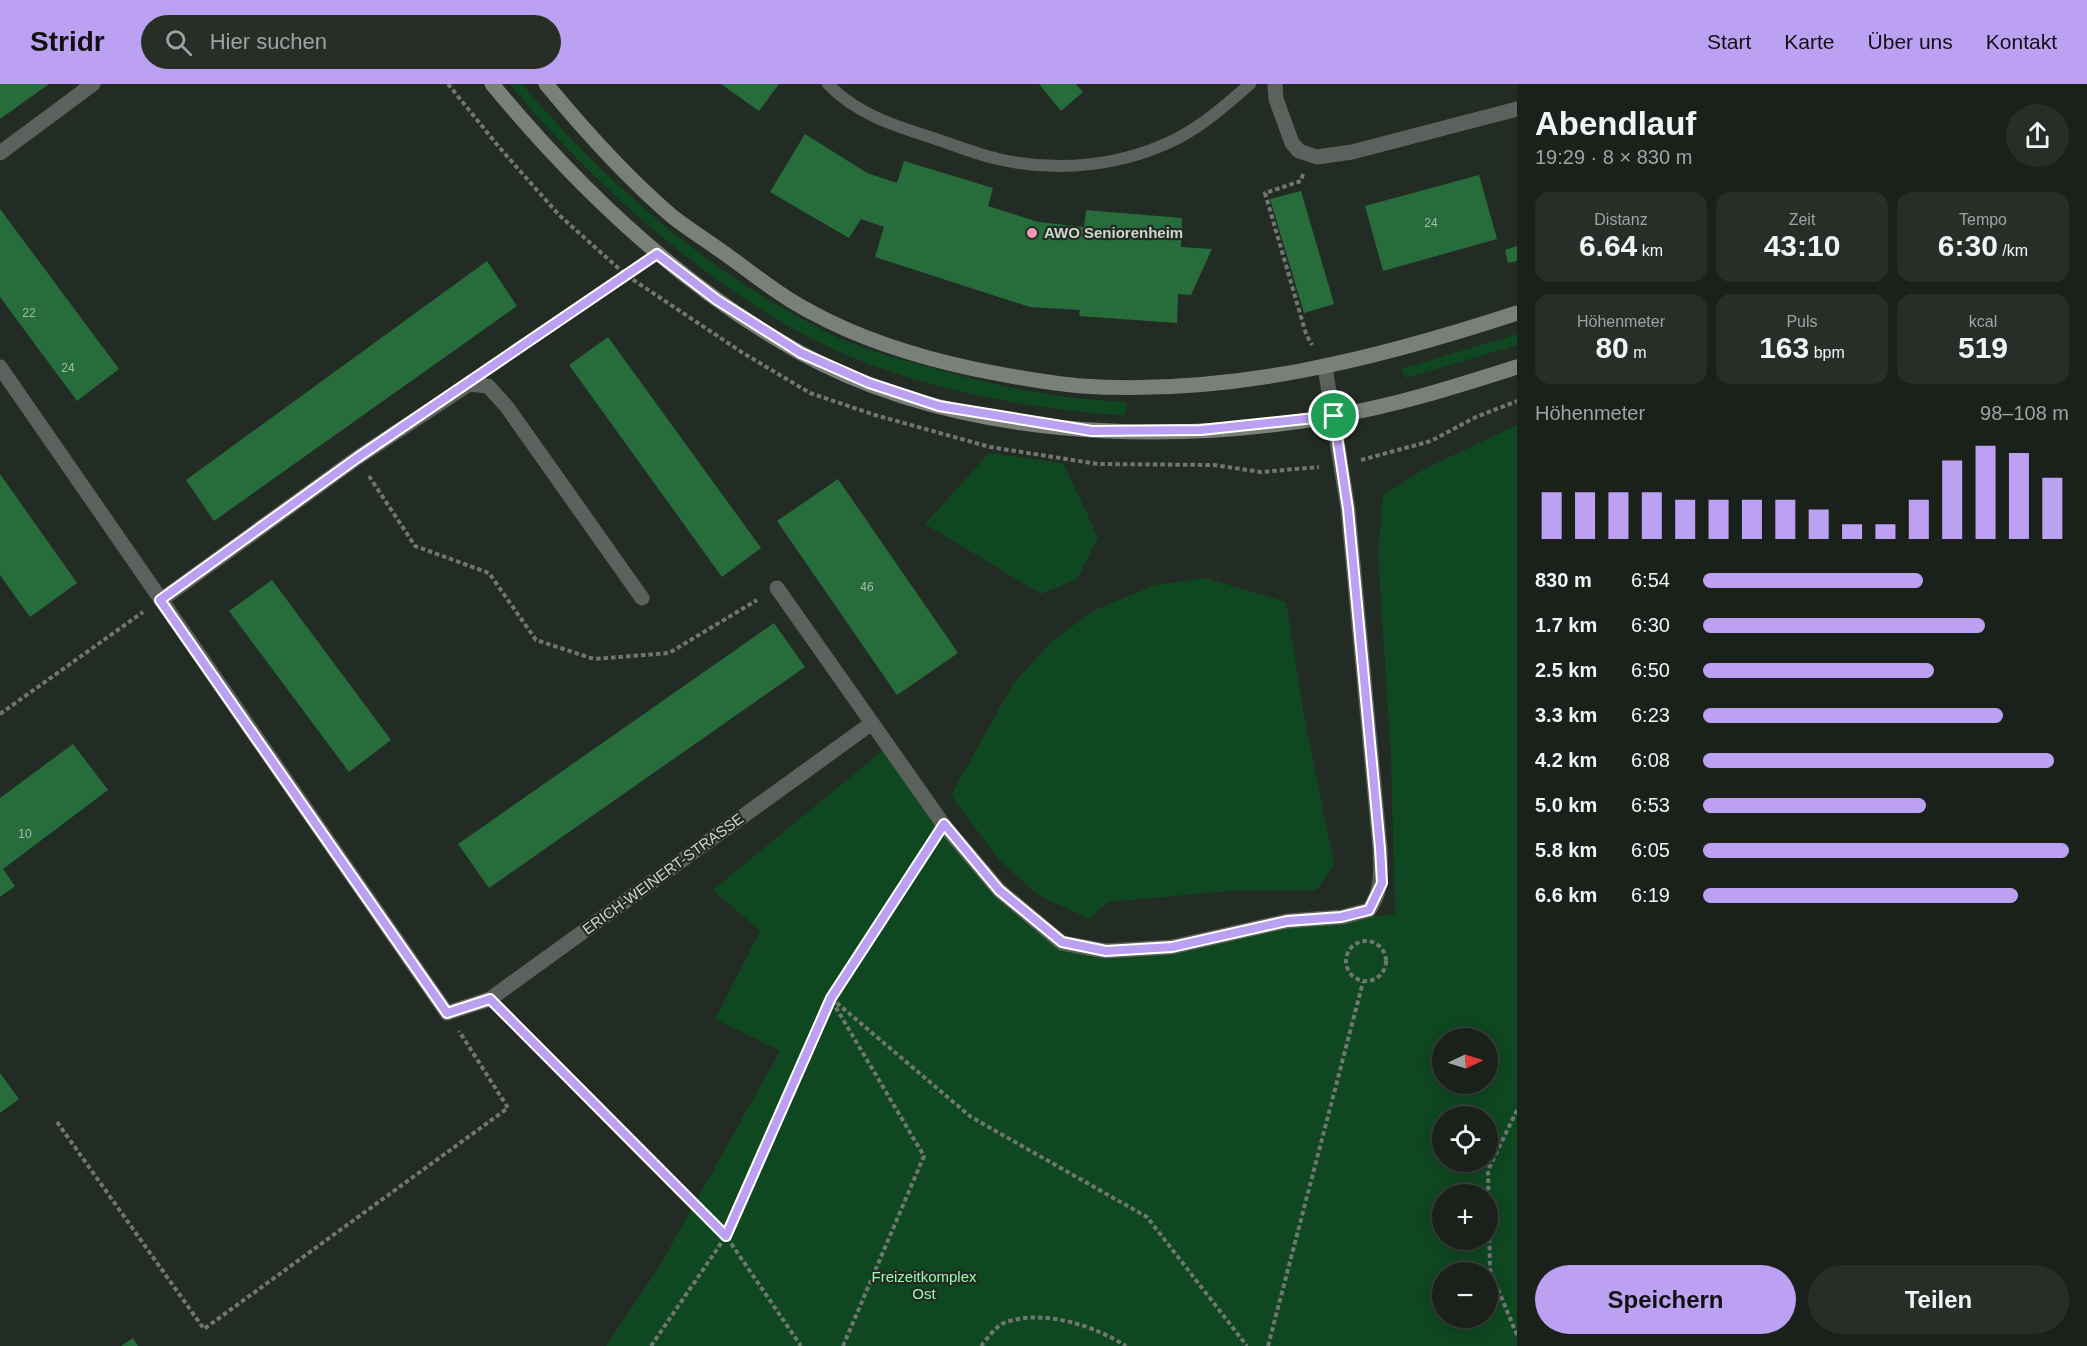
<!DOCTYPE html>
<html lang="de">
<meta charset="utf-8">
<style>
:root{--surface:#1a211b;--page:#272e28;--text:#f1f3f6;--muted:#9fa3a3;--line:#383e3a;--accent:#bca0f2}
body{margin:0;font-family:Arial,sans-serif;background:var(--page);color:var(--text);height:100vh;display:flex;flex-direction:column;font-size:22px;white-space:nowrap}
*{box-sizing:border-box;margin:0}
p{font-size:20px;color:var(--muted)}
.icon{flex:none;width:33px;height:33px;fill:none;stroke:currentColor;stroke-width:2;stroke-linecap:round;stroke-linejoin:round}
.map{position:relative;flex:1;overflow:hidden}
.sheet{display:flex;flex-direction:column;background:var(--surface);width:570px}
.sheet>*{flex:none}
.needle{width:39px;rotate:86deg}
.fabs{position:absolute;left:1432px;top:944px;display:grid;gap:12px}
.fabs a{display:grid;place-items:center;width:66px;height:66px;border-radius:50%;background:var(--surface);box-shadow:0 3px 15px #0003,0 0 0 2px var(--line);font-size:30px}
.pin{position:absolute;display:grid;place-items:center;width:51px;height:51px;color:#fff;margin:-26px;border:3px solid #fff;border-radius:50%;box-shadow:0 2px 6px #0007}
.round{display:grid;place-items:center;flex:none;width:63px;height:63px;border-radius:32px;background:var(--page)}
.head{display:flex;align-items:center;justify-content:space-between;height:102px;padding:0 18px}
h1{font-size:33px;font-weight:700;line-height:45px}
.figures{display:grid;grid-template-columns:repeat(3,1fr);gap:9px;height:102px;padding:6px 18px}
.figures div{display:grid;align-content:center;border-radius:15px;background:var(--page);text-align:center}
.figures b{font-size:30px;font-weight:700}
.figures small{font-size:16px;font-weight:400}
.figures p{font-size:16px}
.chart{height:168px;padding:12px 18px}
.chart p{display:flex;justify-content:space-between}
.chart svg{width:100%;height:108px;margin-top:6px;stroke:var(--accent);stroke-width:6}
.button{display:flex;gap:12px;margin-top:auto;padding:12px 18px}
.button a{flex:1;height:69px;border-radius:36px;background:var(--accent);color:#111;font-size:24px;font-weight:700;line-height:69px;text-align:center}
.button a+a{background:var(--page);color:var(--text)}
ul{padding:0 18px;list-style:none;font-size:20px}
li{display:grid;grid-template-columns:96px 72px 1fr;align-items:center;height:45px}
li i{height:15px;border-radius:8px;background:var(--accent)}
header{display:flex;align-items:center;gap:36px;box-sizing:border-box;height:84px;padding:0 30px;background:var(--accent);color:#111}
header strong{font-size:28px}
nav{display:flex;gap:33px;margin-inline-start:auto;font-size:21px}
.search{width:420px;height:54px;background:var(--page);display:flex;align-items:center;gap:15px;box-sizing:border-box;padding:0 21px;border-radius:33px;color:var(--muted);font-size:22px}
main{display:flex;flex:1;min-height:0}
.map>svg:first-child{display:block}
.green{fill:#0f4721;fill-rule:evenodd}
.building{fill:#276d3b}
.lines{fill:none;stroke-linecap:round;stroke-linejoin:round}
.path{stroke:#6f7770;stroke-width:4;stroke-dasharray:4.5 3;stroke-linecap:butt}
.lane{stroke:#5c615d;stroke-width:12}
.street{stroke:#5c615d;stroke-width:15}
.secondary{stroke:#79807a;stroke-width:15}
.route-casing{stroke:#fff;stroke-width:12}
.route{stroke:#bca0f2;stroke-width:8}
.poi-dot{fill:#f09ab5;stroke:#232c24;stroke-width:2}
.labels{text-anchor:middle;stroke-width:4.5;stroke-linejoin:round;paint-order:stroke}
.number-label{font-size:12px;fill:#a5bbab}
.poi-label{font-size:15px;font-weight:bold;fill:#cfd5d0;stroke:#232c24;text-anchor:start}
.street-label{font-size:15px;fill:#cfd5d0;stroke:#232c24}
.park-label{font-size:15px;fill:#9af9ae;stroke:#232c24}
</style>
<header>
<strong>Stridr</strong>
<div class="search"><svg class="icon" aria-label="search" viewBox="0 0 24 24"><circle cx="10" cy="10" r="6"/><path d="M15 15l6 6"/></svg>Hier suchen</div>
<nav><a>Start</a><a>Karte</a><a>Über uns</a><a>Kontakt</a></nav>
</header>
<main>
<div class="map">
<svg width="1517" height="1262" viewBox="0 0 1517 1262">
<rect width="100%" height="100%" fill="#232c24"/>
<g class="green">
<path d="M510,0h12c77,91 168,173 273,231 21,11 43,24 66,32 27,10 55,16 83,24 60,17 121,29 183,31l-2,13c-83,-3 -197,-26 -274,-58 -121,-49 -259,-172 -341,-273z"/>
<path d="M1517,250v11l-111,33 -5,-9z"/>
<path d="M1517,341v921h-911l53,-79 121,-216 -65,-32 45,-88 -47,-41 175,-144 55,78 119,119 44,8 181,-30 59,-1 49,-6 -4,-157 -13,-204 5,-58 41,-26zM1443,954h45v45h-45zM1443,1032h45v45h-45zM1443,1110h45v45h-45zM1443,1188h45v45h-45z"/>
<path d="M989,369l74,10 35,74 -21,42 -36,15 -116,-70z"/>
<path d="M1206,494l80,24 18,113 30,149 -17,26 -88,1 -121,11 -19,17 -51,-24 -39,-35 -48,-65 62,-111 40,-44 42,-30 60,-25z"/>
</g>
<g class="building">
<path d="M0,0h49l-49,35z"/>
<path d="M721,0h58l-20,27z"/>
<path d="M1039,0h37l7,8 -22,19z"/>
<path d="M805,50l62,39 30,10 7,-22 89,27 -5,18 50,16 46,5 2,-17 96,8 -1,29 31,2 -21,46 -13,-1 -1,29 -98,-7 1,-6 -50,-3 -155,-50 9,-30 -23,-8 -12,19 -79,-46z"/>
<path d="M1479,91l18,64 -114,32 -18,-65z"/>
<path d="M1301,107l33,113 -30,9 -34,-114z"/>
<path d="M0,125l119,160 -42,32 -77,-104z"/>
<path d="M1517,162v15l-9,2 -3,-13z"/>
<path d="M487,177l30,45 -303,215 -28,-41z"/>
<path d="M608,253l153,211 -39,29 -153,-212z"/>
<path d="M0,390l77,109 -47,34 -30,-42z"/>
<path d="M838,395l120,174 -61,42 -120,-174z"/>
<path d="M272,496l119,160 -42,32 -120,-161z"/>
<path d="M774,539l31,44 -316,221 -31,-44z"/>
<path d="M73,660l35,46 -105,79 12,17 -15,11v-99z"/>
<path d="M0,989l19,26 -19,14z"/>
<path d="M133,1254l5,8h-17z"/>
</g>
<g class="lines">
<g class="path">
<path d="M448,0l51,63 60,68 67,60 117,78 67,40 65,22 115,32 108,17 116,1 47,7 58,-5"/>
<path d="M1303,90l-2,7 -36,12 41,141 6,11"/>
<path d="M495,282l144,-100"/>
<path d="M1361,376l70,-19 45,-24 41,-16"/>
<path d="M369,392l46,70 74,27 47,67 58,19 75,-6 88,-53"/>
<path d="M0,630l143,-102"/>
<circle cx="1366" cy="877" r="20"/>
<path d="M831,914l140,119 176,100 100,129"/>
<path d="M832,917l92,155 -81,190"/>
<path d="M505,930l221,222 75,110"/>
<path d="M1517,1026l-29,60 2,100 27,65"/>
<path d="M57,1038l147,207 304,-221 -49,-77"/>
<path d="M651,1262l75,-110 105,-238 101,-156"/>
<path d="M981,1262c6,-7 15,-20 23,-23 38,-15 91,3 122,23"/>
<path d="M1268,1262l95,-364"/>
</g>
<path class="lane" d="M828,0c28,30 67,42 105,54 21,7 43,16 65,21 60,14 127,7 182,-22 26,-14 48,-34 70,-53"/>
<g class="street">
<path d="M1275,0l1,15 16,44 7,8 18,6 35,-5 165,-43"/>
<path d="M0,69l93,-69"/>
<path d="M0,283l447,646 43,-14 382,-276 71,101 56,66 63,53 44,8 66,-4 115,-26 55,-4 27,-7c14,-21 12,-38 11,-62l-32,-339 -23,-142"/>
<path d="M777,504l95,135"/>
<path d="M161,516l196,-142 112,-74 19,2 19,21 135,191"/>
</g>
<g class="secondary">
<path d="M492,0c87,105 187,201 307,268 155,86 363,94 534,64 62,-10 124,-30 184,-49"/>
<path d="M546,0c38,46 81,94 127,133 18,14 39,27 58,41 26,19 51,39 80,54 51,28 107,45 163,57 35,7 72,14 107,17 149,10 296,-27 436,-73"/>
</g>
</g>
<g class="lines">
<g class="route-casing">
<path id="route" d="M657,170l60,46 84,53 68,30 70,23 153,25 109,-1 133,-14 14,93 32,339 2,35 -13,27 -28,7 -54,4 -115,26 -66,4 -44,-9 -63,-52 -55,-66 -113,174 -105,238 -236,-237 -43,14 -287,-413 197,-142z"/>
</g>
<use href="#route" class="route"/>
</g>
<circle class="poi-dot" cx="1032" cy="149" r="6"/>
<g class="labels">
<g class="number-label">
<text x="1431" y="143">24</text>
<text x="29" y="233">22</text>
<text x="68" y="288">24</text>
<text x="867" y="507">46</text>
<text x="25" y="754">10</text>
</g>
<g class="poi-label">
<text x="1044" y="154">AWO Seniorenheim</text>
</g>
<g class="street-label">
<text transform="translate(663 790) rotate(-36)" y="5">ERICH-WEINERT-STRASSE</text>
</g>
<g class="park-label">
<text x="924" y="1198">Freizeitkomplex<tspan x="924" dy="17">Ost</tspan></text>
</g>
</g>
</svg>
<div class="fabs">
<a><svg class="needle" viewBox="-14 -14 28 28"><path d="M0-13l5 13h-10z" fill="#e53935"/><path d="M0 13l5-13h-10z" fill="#9fa3a3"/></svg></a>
<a><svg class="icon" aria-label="locate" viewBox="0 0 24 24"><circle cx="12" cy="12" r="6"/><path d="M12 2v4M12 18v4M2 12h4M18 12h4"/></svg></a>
<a>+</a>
<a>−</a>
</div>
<div class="pin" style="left:1334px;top:332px;background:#1e9e55"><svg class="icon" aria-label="arrive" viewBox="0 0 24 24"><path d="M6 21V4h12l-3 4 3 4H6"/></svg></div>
</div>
<section class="sheet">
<div class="head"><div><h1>Abendlauf</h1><p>19:29 · 8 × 830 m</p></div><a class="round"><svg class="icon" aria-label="share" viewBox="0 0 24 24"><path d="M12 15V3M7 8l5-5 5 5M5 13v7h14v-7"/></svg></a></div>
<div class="figures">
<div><p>Distanz</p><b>6.64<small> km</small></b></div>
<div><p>Zeit</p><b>43:10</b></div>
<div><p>Tempo</p><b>6:30<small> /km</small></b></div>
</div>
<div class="figures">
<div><p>Höhenmeter</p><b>80<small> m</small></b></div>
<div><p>Puls</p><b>163<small> bpm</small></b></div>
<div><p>kcal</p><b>519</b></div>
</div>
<div class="chart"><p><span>Höhenmeter</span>98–108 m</p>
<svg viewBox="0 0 160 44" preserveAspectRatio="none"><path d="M5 44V25M15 44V25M25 44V25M35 44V25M45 44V28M55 44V28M65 44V28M75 44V28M85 44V32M95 44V38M105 44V38M115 44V28M125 44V12M135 44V6M145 44V9M155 44V19"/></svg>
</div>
<ul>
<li><b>830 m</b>6:54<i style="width:60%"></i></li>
<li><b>1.7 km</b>6:30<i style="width:77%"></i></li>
<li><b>2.5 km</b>6:50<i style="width:63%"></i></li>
<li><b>3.3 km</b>6:23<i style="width:82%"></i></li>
<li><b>4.2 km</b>6:08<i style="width:96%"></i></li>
<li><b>5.0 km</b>6:53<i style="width:61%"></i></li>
<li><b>5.8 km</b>6:05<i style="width:100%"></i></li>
<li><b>6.6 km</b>6:19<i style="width:86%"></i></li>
</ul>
<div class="button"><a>Speichern</a><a>Teilen</a></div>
</section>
</main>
